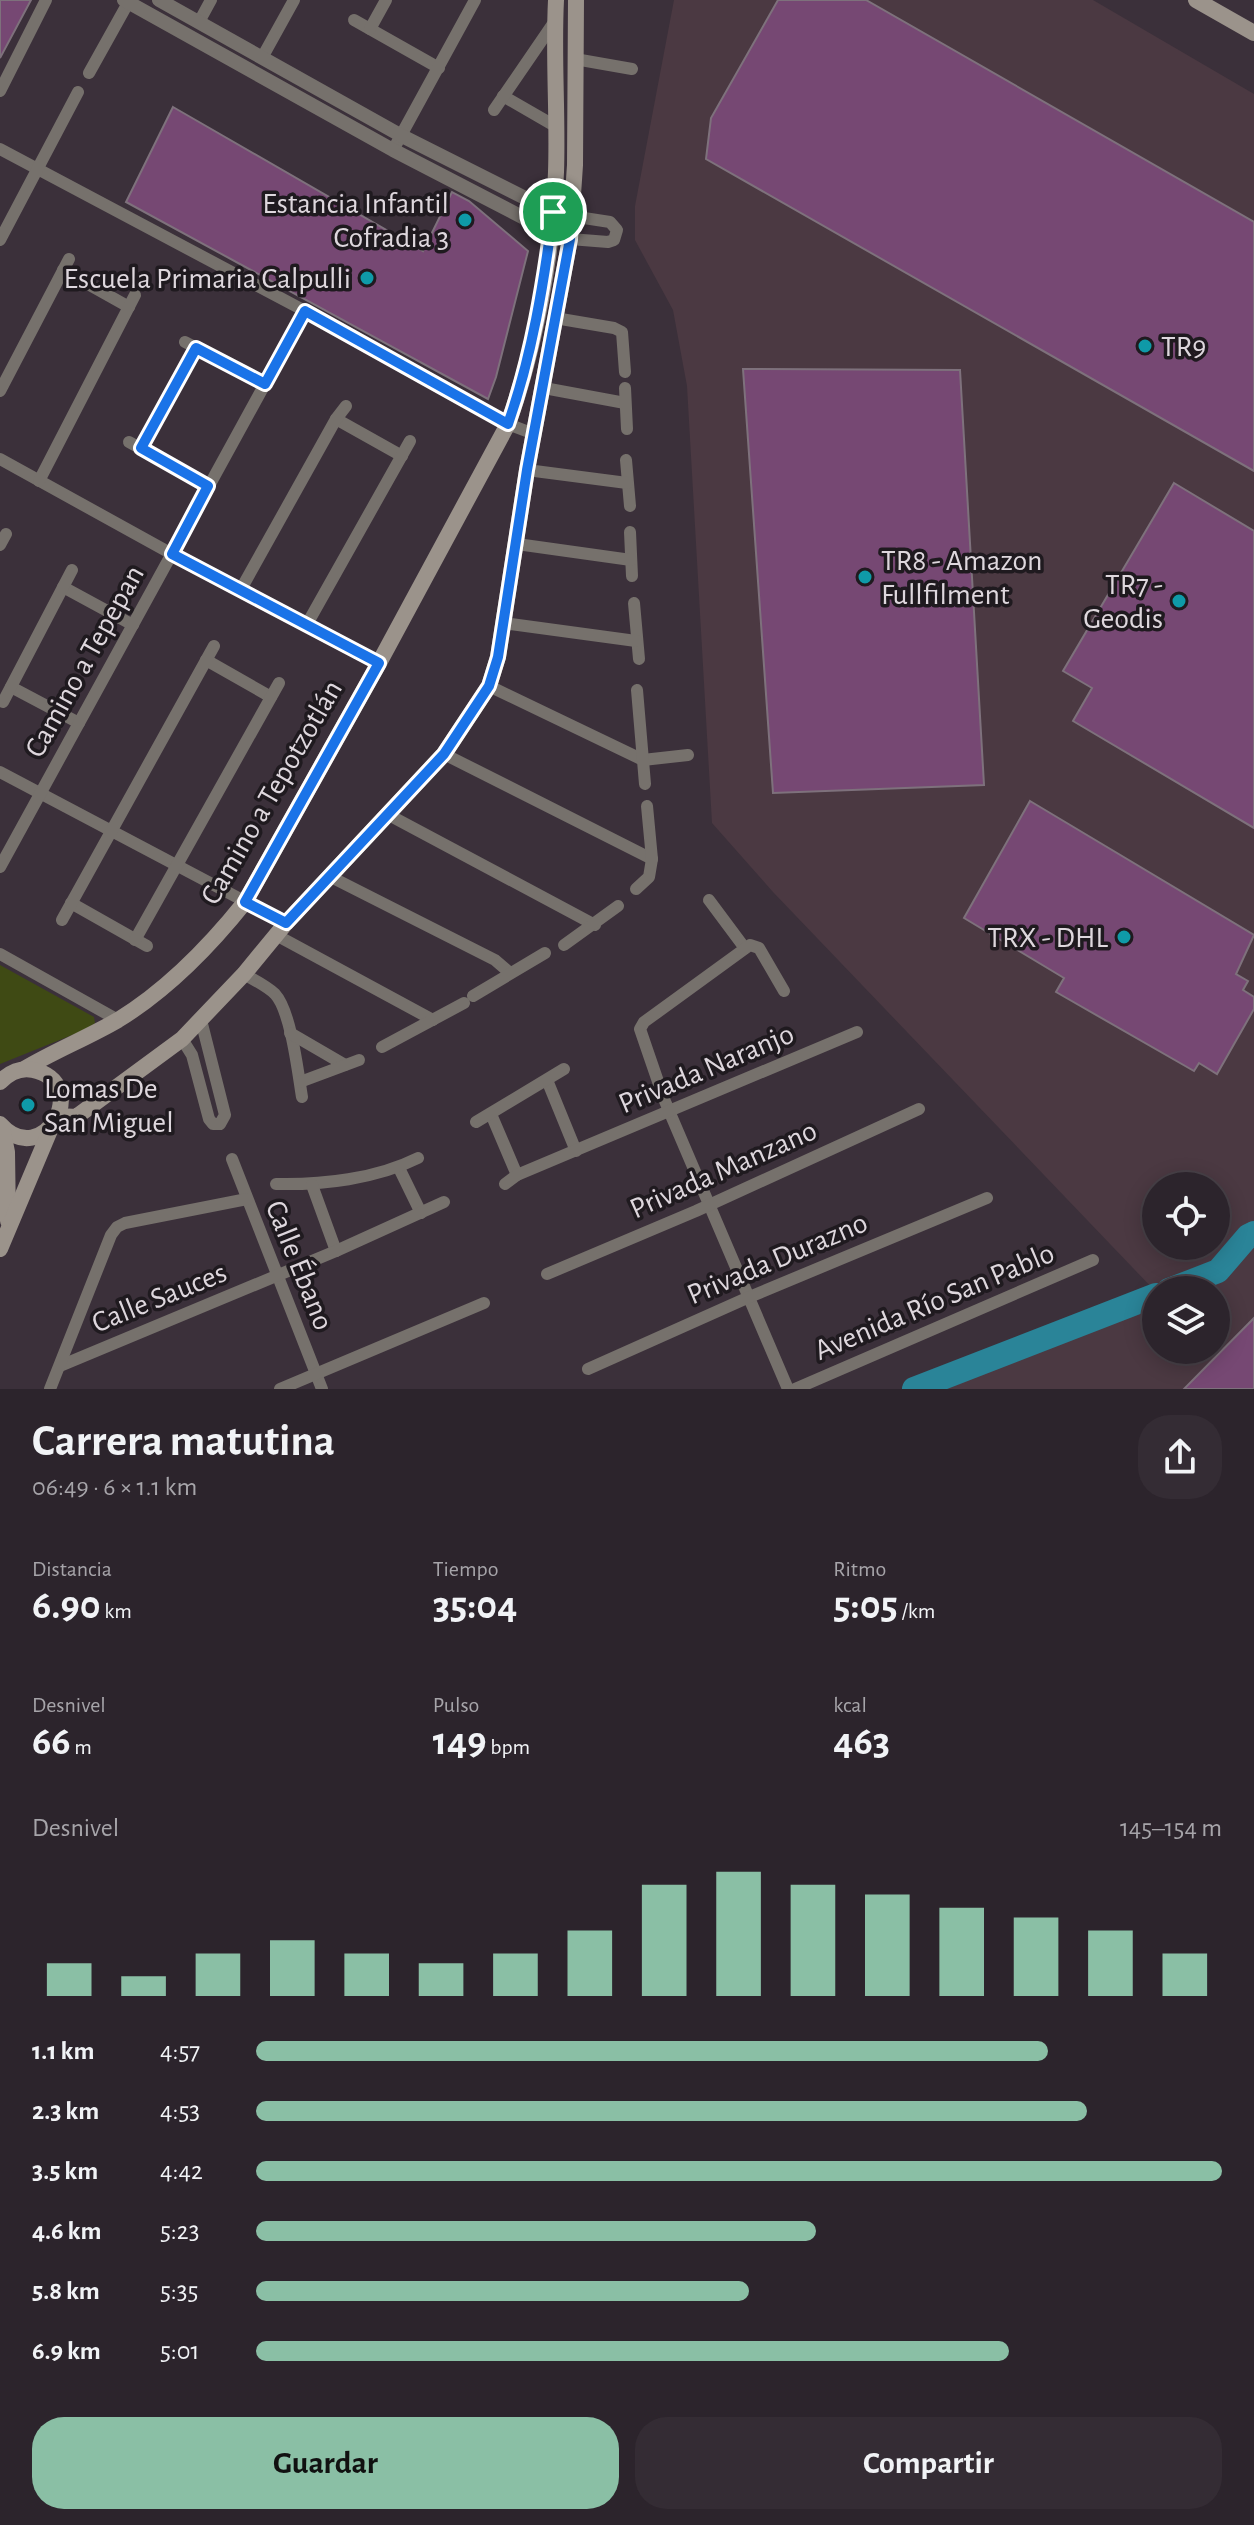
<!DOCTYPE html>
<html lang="es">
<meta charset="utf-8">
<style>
:root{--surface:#2c242c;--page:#342c34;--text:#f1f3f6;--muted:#a6a4a9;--line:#484148;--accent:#8abfa5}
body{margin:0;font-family:"Alegreya Sans",sans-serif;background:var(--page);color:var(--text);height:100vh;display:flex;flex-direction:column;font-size:30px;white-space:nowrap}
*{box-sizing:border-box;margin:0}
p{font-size:26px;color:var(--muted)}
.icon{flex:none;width:44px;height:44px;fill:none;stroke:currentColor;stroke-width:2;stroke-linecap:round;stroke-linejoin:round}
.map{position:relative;height:1389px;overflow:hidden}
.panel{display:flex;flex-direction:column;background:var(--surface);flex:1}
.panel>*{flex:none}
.buttons{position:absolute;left:1142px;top:1172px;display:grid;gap:16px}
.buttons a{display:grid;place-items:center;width:88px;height:88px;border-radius:50%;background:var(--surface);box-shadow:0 4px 20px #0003,0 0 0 2px var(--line);font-size:40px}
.pin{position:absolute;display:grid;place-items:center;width:68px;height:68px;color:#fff;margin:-34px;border:4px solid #fff;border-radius:50%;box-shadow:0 2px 8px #0007}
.round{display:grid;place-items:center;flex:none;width:84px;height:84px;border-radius:32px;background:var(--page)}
.head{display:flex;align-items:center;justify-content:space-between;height:136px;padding:0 32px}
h1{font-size:44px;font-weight:700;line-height:60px}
.metrics{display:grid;grid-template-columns:repeat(3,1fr);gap:12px;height:136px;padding:8px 32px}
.metrics div{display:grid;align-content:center}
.metrics b{font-size:40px;font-weight:700}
.metrics small{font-size:22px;font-weight:400}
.metrics p{font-size:22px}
.chart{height:224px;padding:16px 32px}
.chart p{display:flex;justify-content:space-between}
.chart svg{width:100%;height:144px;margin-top:8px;stroke:var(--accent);stroke-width:6}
.cta{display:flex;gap:16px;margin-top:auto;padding:16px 32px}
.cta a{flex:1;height:92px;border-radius:32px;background:var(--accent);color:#111;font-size:32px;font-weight:700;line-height:92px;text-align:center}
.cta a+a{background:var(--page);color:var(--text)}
ul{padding:0 32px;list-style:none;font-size:26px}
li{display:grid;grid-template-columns:128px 96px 1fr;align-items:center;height:60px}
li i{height:20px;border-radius:10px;background:var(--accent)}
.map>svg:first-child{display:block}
.industrial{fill:#4b3942;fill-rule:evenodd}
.green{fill:#3f4a14}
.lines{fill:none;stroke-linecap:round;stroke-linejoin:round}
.river{stroke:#2a8498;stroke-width:24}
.building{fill:#764873;stroke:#7e717c;stroke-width:2}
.minor{stroke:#76716c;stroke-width:12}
.tertiary{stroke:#76716c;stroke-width:14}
.secondary{stroke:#9b938b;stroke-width:16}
.route-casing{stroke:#fff;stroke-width:16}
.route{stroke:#1a73e8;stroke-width:10}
.culture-dot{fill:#0f9aa8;stroke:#1f1a1f;stroke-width:3}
.labels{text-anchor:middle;stroke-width:7;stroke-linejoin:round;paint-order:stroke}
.poi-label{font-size:30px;fill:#ded7dd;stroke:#1f1a1f;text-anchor:end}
.street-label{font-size:30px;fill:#ded7dd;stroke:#1f1a1f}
</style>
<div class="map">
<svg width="1254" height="1389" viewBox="0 0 1254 1389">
<rect width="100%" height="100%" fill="#3b303a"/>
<path class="industrial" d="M674,0h419l161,94v1295h-316l218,-87v48h60v-60l-60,2 -383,-400 -61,-69 -25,-437 -14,-76 -38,-70v-34zM1156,1186h60v60h-60z"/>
<path class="green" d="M0,965l94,52 1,6 -8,6 -87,35z"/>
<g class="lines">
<g class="river">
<path d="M1169,1290l49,-19 30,-35 6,-3"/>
<path d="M914,1389l242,-94"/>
</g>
</g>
<g class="building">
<path d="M0,0h31l-31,58z"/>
<path d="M778,0h88l388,222v249l-548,-312 5,-41z"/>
<path d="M173,107l250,144 29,-59 17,9 59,50 -32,126 -8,22 -362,-197z"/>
<path d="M743,369l217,1 24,415 -211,8z"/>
<path d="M1174,483l80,48v297l-181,-107 19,-33 -29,-17z"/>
<path d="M1030,801l224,134 -18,39 12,7 -5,9 11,7v12l-37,65 -18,-11 -5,8 -138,-79 8,-14 -100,-60z"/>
<path d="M1254,1318v71h-70z"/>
</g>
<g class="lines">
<g class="minor">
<path d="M354,20l85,48"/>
<path d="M199,22l12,-22"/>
<path d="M370,29l16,-29"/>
<path d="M263,56l31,-56"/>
<path d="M575,59l57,10"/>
<path d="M89,73l39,-70"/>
<path d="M0,91l46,-91"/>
<path d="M503,96l52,30"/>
<path d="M494,110l61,-89"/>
<path d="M0,149l305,162 203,113 26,10"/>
<path d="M393,150l82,-150"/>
<path d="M570,239l38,3 6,-2 3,-10 -7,-8 -39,-6"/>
<path d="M0,240l78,-148"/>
<path d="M63,270l66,37"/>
<path d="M555,318l59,10 8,4 3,40"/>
<path d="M185,342l80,42"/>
<path d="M544,388l81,15"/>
<path d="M625,388l2,41"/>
<path d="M0,391l69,-132"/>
<path d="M336,419l66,37"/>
<path d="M129,442l79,44"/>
<path d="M141,448l55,-100"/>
<path d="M0,459l172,95 207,109"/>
<path d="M626,460l4,46"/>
<path d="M527,470l100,13"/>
<path d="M39,481l96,-186"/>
<path d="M630,532l2,44"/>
<path d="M517,544l114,16"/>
<path d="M0,545l6,-11"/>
<path d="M63,587l70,38"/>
<path d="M240,591l96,-172 10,-13"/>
<path d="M634,603l5,56"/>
<path d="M503,623l133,18"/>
<path d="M306,626l104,-185"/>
<path d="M206,660l65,37"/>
<path d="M489,686l154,74 45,-5"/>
<path d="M11,687l68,36"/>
<path d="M637,690l8,94"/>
<path d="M3,702l69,-132"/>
<path d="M444,754l208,105"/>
<path d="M0,772l286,151"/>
<path d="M387,814l208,111"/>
<path d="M0,867l305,-556"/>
<path d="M329,876l166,84 15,13"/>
<path d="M636,889l13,-12 3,-18 -5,-53"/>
<path d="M709,900l35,47"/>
<path d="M71,903l76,43"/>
<path d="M62,920l152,-274"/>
<path d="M276,935l157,85"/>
<path d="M135,940l144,-257"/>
<path d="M564,945l54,-39"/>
<path d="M0,954l118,66"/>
<path d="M244,974c10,6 23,12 31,20 16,17 23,79 27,103"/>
<path d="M784,991l-25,-43 -9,-3 -106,77 -4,7 24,70 124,290"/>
<path d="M473,996l72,-43"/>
<path d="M290,1033l55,32"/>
<path d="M182,1039l10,16 17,64 4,5h7l5,-9 -24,-95"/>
<path d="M382,1047l82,-44"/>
<path d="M547,1080l29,71"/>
<path d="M300,1082l59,-22"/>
<path d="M491,1114l26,61"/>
<path d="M476,1122l88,-53"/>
<path d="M232,1159l90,230"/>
<path d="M399,1168l22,45"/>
<path d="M276,1184c46,1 100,-5 142,-26"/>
<path d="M505,1184l12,-9 340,-143"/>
<path d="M312,1185l24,66"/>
<path d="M547,1274l149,-63 223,-102"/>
<path d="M60,1366l276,-115 108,-49"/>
<path d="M588,1369l159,-71 240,-100"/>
<path d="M50,1389l61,-154 6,-8 8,-4 122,-24"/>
<path d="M280,1389l204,-86"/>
<path d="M795,1389l298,-129"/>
</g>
<g class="tertiary">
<path d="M124,0l269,150 158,82 19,7"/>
<path d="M159,0l243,136 151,76 18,4"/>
</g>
<g class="secondary">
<path d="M1196,0l58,33"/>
<path d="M24,1069c30,-18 63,-31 94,-49 49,-30 91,-73 127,-118l134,-239 129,-239c27,-75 45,-173 48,-252 2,-57 -3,-115 0,-172"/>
<path d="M0,1082c9,-9 20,-15 33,-12 60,13 10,102 -33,54"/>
<path d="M59,1116l17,1 106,-78 62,-65 42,-51 158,-169 45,-68 9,-29 29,-187 43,-231 5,-74 1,-165"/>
<path d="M2,1127l5,25 1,69"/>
<path d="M0,1249l51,-121"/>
</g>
</g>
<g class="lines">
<g class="route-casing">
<path id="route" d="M553,212l18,4 -1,23 -43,231 -29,187 -9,29 -45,68 -158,169 -41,-21 134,-239 -207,-109 36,-68 -67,-38 55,-100 69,36 40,-73 203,113c24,-68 36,-141 45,-212z"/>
</g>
<use href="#route" class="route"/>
</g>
<g class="culture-dot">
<circle cx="465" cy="220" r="8"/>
<circle cx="367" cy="278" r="8"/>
<circle cx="1145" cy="346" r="8"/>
<circle cx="865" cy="577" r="8"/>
<circle cx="1179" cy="601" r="8"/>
<circle cx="1124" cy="937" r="8"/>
<circle cx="28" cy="1105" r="8"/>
</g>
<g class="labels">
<g class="poi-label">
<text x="449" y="213">Estancia Infantil<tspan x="449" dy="34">Cofradia 3</tspan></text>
<text x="351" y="288">Escuela Primaria Calpulli</text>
<text x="1161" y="356" text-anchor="start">TR9</text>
<text x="881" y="570" text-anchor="start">TR8 - Amazon<tspan x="881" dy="34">Fullfilment</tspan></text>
<text x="1163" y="594">TR7 -<tspan x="1163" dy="34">Geodis</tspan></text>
<text x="1108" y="947">TRX - DHL</text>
<text x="44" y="1098" text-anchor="start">Lomas De<tspan x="44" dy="34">San Miguel</tspan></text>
</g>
<g class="street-label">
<text transform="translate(84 661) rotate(-61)" y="10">Camino a Tepepan</text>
<text transform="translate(271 792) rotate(-60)" y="10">Camino a Tepotzotlán</text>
<text transform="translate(706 1068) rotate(-23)" y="10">Privada Naranjo</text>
<text transform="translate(723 1169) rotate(-24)" y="10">Privada Manzano</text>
<text transform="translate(777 1258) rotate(-23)" y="10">Privada Durazno</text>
<text transform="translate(300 1265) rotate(68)" y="10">Calle Ébano</text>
<text transform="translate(159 1297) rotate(-22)" y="10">Calle Sauces</text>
<text transform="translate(934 1301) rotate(-23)" y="10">Avenida Río San Pablo</text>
</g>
</g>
</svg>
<div class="buttons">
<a><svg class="icon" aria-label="locate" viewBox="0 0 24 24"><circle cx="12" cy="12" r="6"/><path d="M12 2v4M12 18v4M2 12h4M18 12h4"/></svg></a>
<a><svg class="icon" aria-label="layers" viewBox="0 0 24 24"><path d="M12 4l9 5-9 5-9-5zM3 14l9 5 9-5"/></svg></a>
</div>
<div class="pin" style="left:553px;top:212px;background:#1e9e55"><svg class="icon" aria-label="arrive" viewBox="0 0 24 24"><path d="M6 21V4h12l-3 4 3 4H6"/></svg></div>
</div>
<section class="panel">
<div class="head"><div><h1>Carrera matutina</h1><p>06:49 · 6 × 1.1 km</p></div><a class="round"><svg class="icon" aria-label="share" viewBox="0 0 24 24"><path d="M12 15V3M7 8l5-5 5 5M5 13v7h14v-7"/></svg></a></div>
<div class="metrics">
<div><p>Distancia</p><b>6.90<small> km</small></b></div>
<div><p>Tiempo</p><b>35:04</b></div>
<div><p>Ritmo</p><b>5:05<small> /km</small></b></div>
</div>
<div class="metrics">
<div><p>Desnivel</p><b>66<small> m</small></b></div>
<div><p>Pulso</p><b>149<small> bpm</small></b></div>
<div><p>kcal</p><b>463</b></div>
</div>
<div class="chart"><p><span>Desnivel</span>145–154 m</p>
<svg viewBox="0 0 160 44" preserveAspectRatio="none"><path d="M5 44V34M15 44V38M25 44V31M35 44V27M45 44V31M55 44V34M65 44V31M75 44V24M85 44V10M95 44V6M105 44V10M115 44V13M125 44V17M135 44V20M145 44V24M155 44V31"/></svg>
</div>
<ul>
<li><b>1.1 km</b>4:57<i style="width:82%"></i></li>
<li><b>2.3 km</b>4:53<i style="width:86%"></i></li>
<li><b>3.5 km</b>4:42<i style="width:100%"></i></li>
<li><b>4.6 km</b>5:23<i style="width:58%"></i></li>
<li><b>5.8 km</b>5:35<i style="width:51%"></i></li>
<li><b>6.9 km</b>5:01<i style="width:78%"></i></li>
</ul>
<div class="cta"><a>Guardar</a><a>Compartir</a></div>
</section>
